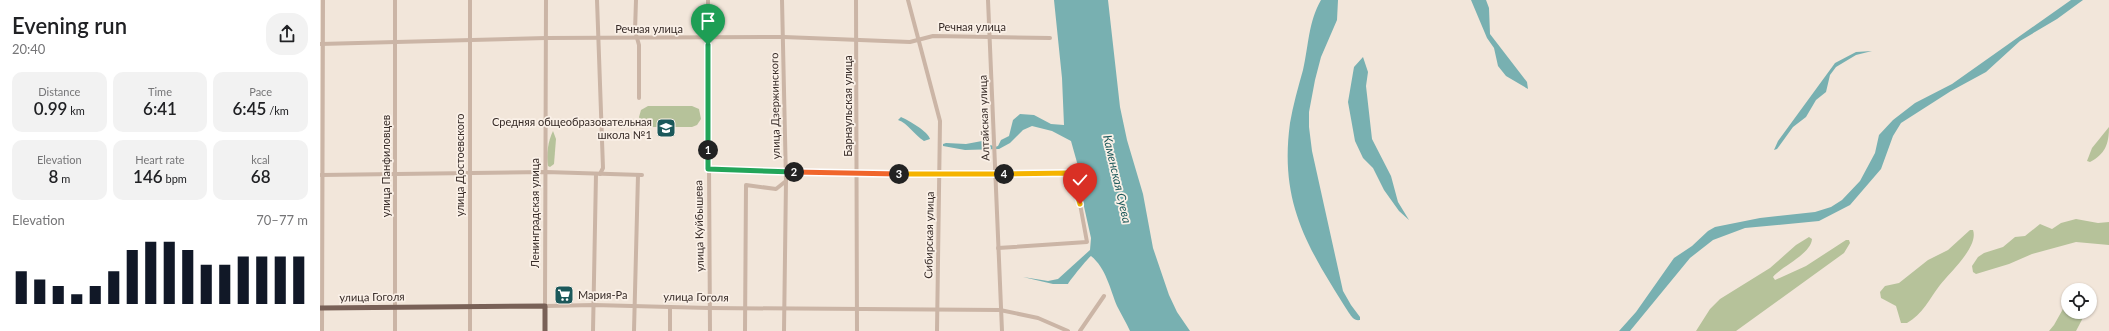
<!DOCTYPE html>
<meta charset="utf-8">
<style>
:root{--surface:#fff;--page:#f2f2f2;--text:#202124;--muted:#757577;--accent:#111827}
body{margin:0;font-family:Lato,sans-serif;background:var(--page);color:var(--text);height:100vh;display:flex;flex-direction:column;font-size:15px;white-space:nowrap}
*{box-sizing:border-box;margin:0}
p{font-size:13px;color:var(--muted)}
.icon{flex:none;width:22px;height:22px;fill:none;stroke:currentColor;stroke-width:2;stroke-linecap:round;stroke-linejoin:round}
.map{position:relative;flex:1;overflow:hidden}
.drawer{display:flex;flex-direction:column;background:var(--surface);width:320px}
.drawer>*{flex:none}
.fabs{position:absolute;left:1741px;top:283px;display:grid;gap:8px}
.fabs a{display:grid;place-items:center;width:36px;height:36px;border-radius:50%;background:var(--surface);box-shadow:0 1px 3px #0004;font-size:20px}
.pin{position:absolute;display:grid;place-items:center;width:34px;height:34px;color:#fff;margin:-41px -17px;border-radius:50% 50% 50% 0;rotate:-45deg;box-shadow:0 0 4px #0007}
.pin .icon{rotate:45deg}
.km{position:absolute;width:20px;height:20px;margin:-10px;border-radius:50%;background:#222;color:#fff;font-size:11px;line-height:20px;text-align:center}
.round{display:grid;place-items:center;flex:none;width:42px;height:42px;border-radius:16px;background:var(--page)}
.overview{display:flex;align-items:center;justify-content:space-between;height:68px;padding:0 12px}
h1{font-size:22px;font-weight:600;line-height:30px}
.metrics{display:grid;grid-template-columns:repeat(3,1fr);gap:6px;height:68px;padding:4px 12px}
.metrics div{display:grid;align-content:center;border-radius:10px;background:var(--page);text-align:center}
.metrics b{font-size:17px;font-weight:600}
.metrics small{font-size:11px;font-weight:400}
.metrics p{font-size:11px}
.chart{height:112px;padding:8px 12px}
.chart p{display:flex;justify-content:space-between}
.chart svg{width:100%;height:72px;margin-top:4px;stroke:var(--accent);stroke-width:6}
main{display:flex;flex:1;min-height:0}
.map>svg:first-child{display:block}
.green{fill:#b6c29a}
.water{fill:#78b0b1}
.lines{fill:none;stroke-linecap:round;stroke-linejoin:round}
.minor{stroke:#cbb5a6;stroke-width:4}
.major{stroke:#796157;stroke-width:5}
.split-1-casing{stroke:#fff;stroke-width:8}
.split-2-casing{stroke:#fff;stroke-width:8}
.split-3-casing{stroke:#fff;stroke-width:8}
.split-4-casing{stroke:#fff;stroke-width:8}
.split-5-casing{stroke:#fff;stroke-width:8}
.split-1{stroke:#22a559;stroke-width:5}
.split-2{stroke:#22a559;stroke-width:5}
.split-3{stroke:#f0652b;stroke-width:5}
.split-4{stroke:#f5b400;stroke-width:5}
.split-5{stroke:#f5b400;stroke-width:5}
.labels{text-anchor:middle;stroke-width:3.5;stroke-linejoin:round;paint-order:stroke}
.street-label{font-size:11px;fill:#372b27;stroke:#faf0e7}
.poi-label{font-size:11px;fill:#372b27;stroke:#faf0e7;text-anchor:end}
.water-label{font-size:12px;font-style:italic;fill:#1b585a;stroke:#faf0e7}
</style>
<main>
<section class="drawer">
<div class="overview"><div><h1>Evening run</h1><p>20:40</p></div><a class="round"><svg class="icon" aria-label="share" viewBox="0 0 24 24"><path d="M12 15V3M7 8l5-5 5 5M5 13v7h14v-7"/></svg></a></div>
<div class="metrics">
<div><p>Distance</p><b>0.99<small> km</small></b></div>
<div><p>Time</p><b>6:41</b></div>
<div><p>Pace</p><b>6:45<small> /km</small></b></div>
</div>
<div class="metrics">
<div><p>Elevation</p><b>8<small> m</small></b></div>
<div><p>Heart rate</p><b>146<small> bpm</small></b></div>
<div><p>kcal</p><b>68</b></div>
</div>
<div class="chart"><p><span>Elevation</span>70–77 m</p>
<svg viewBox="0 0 160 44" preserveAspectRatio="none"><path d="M5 44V24M15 44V29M25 44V33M35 44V38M45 44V33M55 44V24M65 44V11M75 44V6M85 44V6M95 44V11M105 44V20M115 44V20M125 44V15M135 44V15M145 44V15M155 44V15"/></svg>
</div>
</section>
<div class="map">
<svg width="1789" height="331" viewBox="0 0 1789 331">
<rect width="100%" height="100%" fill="#f2e6da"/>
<g class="green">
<path d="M328,106h44l7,3 2,10 -4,6 -5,2h-44l-7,-3 -2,-7 2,-7z"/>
<path d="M1789,127c0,17 -4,27 -19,35l-3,-1 5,-13z"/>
<path d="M233,131l3,8 -2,25 -4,3 -2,-1c-2,-11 0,-25 5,-35z"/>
<path d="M1756,219l22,4 11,-1v23l-33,-3 -44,12 -23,10 -33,10 -3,-2 -1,-6 6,-9 6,-4 19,-6 12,-10 10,-1 15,-12 12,5 9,-6z"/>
<path d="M1650,230h3c6,17 -24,43 -33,55 -10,13 -18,30 -33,38h-6l-5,-17 -15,-8 -1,-6 5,-6 14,-3 29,-23 20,-10z"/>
<path d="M1489,237l3,2c-1,15 -30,27 -39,38l2,3 31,-14 40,-26h3l1,3 -6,10 -108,78h-40l14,-22 10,-10 50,-31 26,-23z"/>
<path d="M1748,300v12h18l-10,19h-27l5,-6z"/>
</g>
<g class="water">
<path d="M734,0h54l12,107 7,33 16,54 10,54 16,47 8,17 13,19h-60c-4,-9 -9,-17 -13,-25 -7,-17 -11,-38 -26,-50 -3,2 -21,24 -23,28h-15l-30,-7 25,4 10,-2 32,-29 1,-12 -12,-54 -1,-18 -7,-25 -19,-10 -20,-5 -9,4 -13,13 -11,6 -34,1 -22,-4v-2l3,-1 20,1 16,-3 13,6 3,-1 3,-6 8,-4 4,-16 7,-6 14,1 17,9 13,1 -2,-47z"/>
<path d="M1001,0h17l-1,20 -16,37 -6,23 -6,32v15l3,24 31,140 8,14 9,12v3c-6,1 -8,-3 -11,-7 -41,-65 -70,-109 -59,-190 3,-18 8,-35 13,-53 6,-26 5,-47 18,-70z"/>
<path d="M1151,0h15l3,8 1,26 37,48 1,7 -22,-13 -8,-10 -4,-18 -7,-10z"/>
<path d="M1751,0h12l-26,19 -37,22 -34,31 -35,19 -50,32 -8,13 -12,33 -31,36 -31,16 -74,7 -32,12 -23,18 -60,73h-11l17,-19 38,-54 18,-12 16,-15 7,-4 45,-9 55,-6 16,-5 11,-7 18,-19 15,-28 4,-18 14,-15 22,-17 37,-19z"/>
<path d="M1552,51l-16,4 -20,12 -6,8 -4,17 -10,8 -10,17 -13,10 -16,22 -3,1 4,-9 57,-78 21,-11z"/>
<path d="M1043,57l5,15 -2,14 6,53 19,37 7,26 11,18 -10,-9 -15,-21 -11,-22 -10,-10 -8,-17 -7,-39 6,-35z"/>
<path d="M581,117c7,3 28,15 29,22l-6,2c-10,-6 -16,-18 -26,-21z"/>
</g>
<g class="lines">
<g class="minor">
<path d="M75,0v331"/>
<path d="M150,0v331"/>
<path d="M226,0l-1,306 49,-1 115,3 291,2 38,8 30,13"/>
<path d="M277,0l6,168 -3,6"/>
<path d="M316,0l-1,31 4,14v53"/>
<path d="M388,0l2,331"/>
<path d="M462,0l4,181 -2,150"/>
<path d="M536,0l1,331"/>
<path d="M588,0l32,121 -3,210"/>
<path d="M668,0l14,331"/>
<path d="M0,44l226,-6 238,-1 126,5 23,-6 117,2"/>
<path d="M387,169l232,6 132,-2"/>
<path d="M1,175l225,-3 96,3"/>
<path d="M678,248l89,-6 -7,-38 -9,-31 1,-4"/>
<path d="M350,307v24"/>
<path d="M2,331l1,-331"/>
<path d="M273,331l3,-157"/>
<path d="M314,331l4,-156"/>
<path d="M425,331l1,-146 30,4 10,-8"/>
<path d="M760,331l24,-35"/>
</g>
<path class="major" d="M0,308l225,-2v25"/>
</g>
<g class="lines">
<g class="split-1-casing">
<path id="split-1" d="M388,45v105"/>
</g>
<g class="split-2-casing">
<path id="split-2" d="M388,150v19l86,3"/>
</g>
<g class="split-3-casing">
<path id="split-3" d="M474,172l105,2"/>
</g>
<g class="split-4-casing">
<path id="split-4" d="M579,174h105"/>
</g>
<g class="split-5-casing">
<path id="split-5" d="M684,174l67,-1 9,31"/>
</g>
<use href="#split-1" class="split-1"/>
<use href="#split-2" class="split-2"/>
<use href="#split-3" class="split-3"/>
<use href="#split-4" class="split-4"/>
<use href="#split-5" class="split-5"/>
</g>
<defs>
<g id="school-square" transform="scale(1)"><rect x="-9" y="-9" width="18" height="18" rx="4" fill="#1b585a" stroke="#faf0e7"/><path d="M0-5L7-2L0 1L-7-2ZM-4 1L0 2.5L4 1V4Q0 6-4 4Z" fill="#fff"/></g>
<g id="supermarket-square" transform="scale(1)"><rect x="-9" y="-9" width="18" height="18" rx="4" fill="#1b585a" stroke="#faf0e7"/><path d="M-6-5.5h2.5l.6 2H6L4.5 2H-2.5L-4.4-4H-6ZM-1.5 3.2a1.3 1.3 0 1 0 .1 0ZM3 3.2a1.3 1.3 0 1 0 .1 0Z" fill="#fff"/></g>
</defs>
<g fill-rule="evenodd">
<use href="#school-square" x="346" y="128"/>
<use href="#supermarket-square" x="244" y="295"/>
</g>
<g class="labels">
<g class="street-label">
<text x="652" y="31">Речная улица</text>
<text x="329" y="33">Речная улица</text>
<text transform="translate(455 106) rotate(-91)" y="4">улица Дзержинского</text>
<text transform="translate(528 106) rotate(-90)" y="4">Барнаульская улица</text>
<text transform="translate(664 118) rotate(-92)" y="4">Алтайская улица</text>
<text transform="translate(140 165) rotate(-90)" y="4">улица Достоевского</text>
<text transform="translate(66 166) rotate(-90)" y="4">улица Панфиловцев</text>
<text transform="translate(215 213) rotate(-90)" y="4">Ленинградская улица</text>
<text transform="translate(379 226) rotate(-91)" y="4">улица Куйбышева</text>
<text transform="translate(609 235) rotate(-89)" y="4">Сибирская улица</text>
<text transform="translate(52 297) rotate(-1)" y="4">улица Гоголя</text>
<text transform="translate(376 297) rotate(1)" y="4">улица Гоголя</text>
</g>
<g class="poi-label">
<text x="332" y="126">Средняя общеобразовательная<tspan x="332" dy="13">школа №1</tspan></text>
<text x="258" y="299" text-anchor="start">Мария-Ра</text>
</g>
<g class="water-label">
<text transform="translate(797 179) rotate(77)" y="4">Каменская Суева</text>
</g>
</g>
</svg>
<div class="fabs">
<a><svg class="icon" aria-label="locate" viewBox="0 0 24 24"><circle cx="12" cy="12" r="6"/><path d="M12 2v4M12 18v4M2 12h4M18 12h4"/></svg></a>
</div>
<div class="pin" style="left:388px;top:45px;background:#1e9e55"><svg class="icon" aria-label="arrive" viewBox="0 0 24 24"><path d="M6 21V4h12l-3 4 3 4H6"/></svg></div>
<div class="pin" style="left:760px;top:204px;background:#d93025"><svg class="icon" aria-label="check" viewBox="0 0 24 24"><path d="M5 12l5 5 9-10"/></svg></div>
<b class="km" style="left:388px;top:150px">1</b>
<b class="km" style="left:474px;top:172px">2</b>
<b class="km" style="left:579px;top:174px">3</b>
<b class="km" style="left:684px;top:174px">4</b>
</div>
</main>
